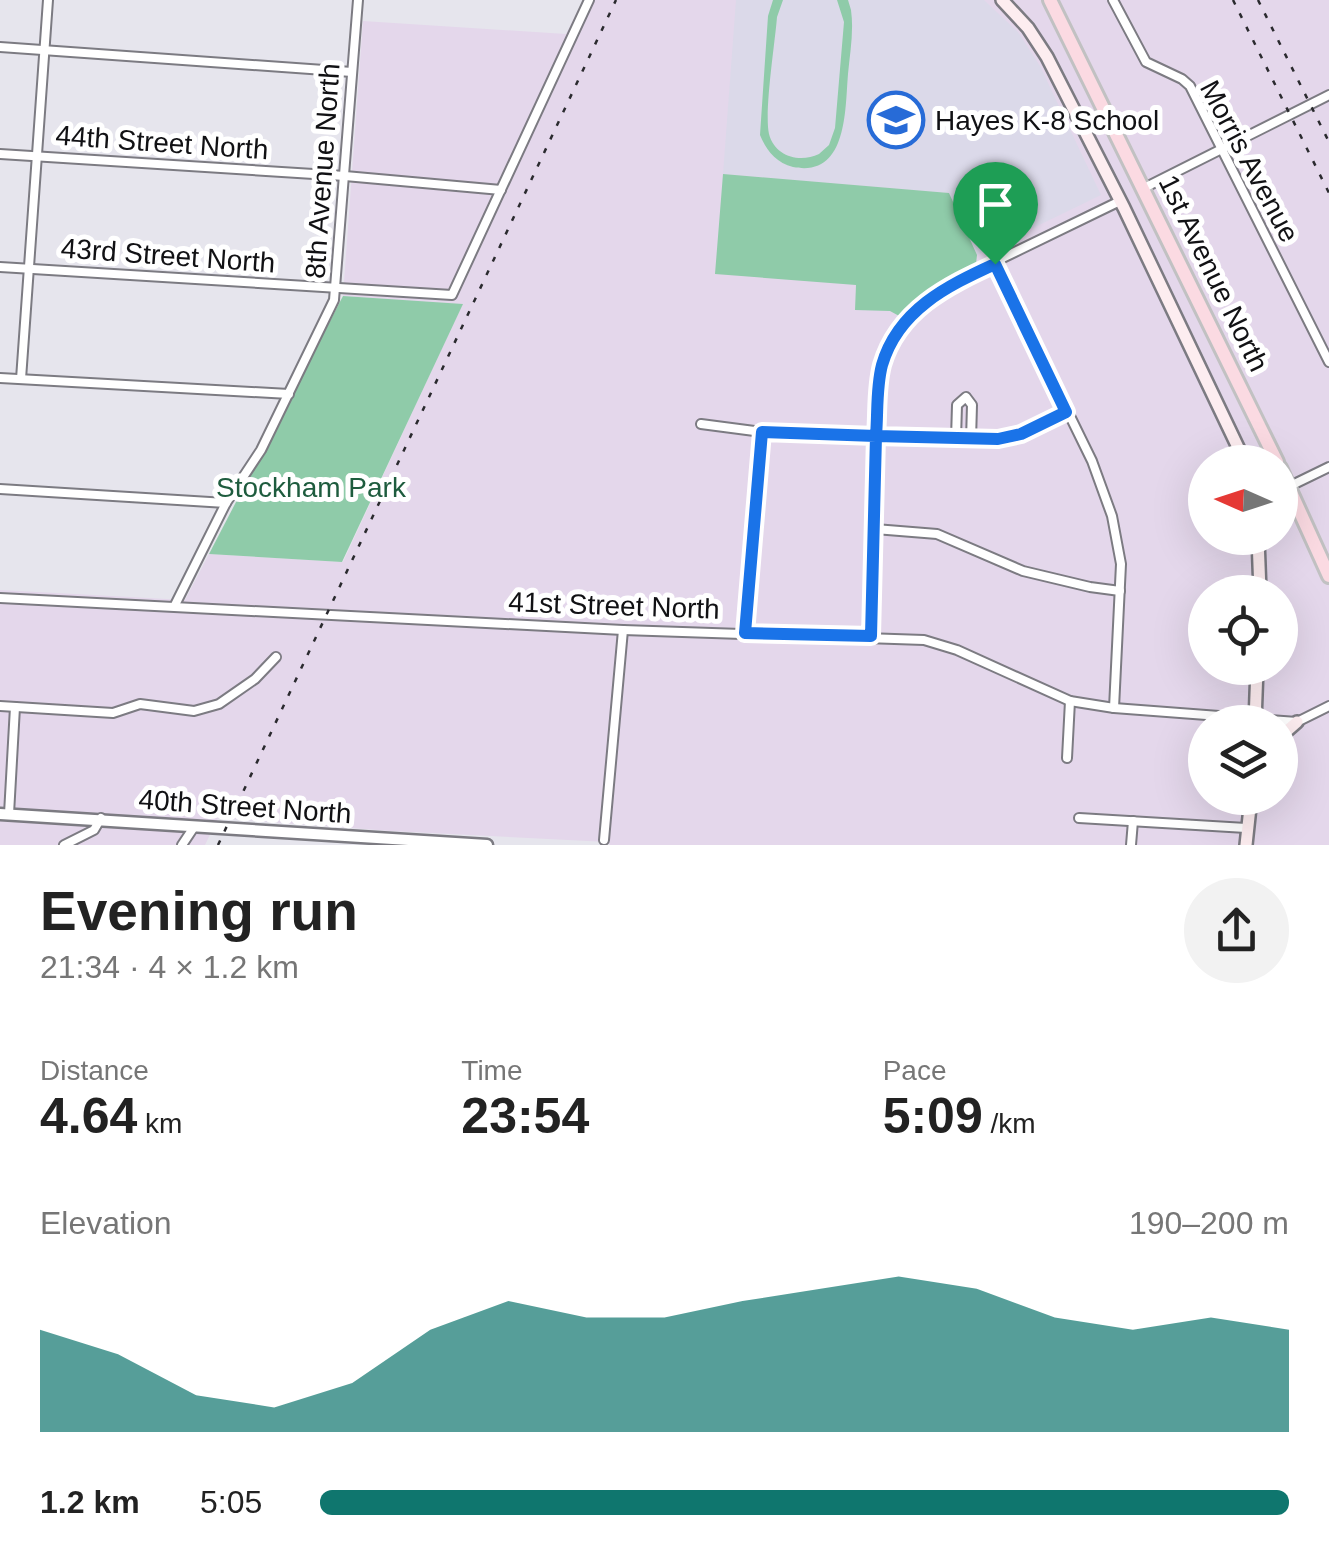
<!DOCTYPE html>
<meta charset="utf-8">
<style>
:root{--surface:#fff;--page:#f2f2f2;--text:#222;--muted:#767676;--accent:#0f766e}
body{margin:0;font-family:Helvetica,sans-serif;background:var(--page);color:var(--text);height:100vh;display:flex;flex-direction:column;font-size:38px;white-space:nowrap}
*{box-sizing:border-box;margin:0}
p{font-size:32px;color:var(--muted)}
.icon{flex:none;width:55px;height:55px;fill:none;stroke:currentColor;stroke-width:2;stroke-linecap:round;stroke-linejoin:round}
.map{position:relative;height:845px;overflow:hidden}
.drawer{display:flex;flex-direction:column;background:var(--surface);flex:1}
.drawer>*{flex:none}
.needle{width:65px;rotate:273deg}
.buttons{position:absolute;left:1188px;top:445px;display:grid;gap:20px}
.buttons a{display:grid;place-items:center;width:110px;height:110px;border-radius:50%;background:var(--surface);box-shadow:0 10px 40px #0002;font-size:50px}
.pin{position:absolute;display:grid;place-items:center;width:85px;height:85px;color:#fff;margin:-102px -42px;border-radius:50% 50% 50% 0;rotate:-45deg;box-shadow:0 0 10px #0007}
.pin .icon{rotate:45deg}
.round{display:grid;place-items:center;flex:none;width:105px;height:105px;border-radius:52px;background:var(--page)}
.head{display:flex;align-items:center;justify-content:space-between;height:170px;padding:0 40px}
h1{font-size:55px;font-weight:700;line-height:75px}
.figures{display:grid;grid-template-columns:repeat(3,1fr);gap:15px;height:170px;padding:10px 40px}
.figures div{display:grid;align-content:center}
.figures b{font-size:50px;font-weight:700}
.figures small{font-size:28px;font-weight:400}
.figures p{font-size:28px}
.chart{height:280px;padding:20px 40px}
.chart p{display:flex;justify-content:space-between}
.chart svg{width:100%;height:180px;margin-top:10px;fill:var(--accent);opacity:.7}
ul{padding:0 40px;list-style:none;font-size:32px}
li{display:grid;grid-template-columns:160px 120px 1fr;align-items:center;height:75px}
li i{height:25px;border-radius:12px;background:var(--accent)}
.map>svg:first-child{display:block}
.industrial{fill:#e4d7eb;fill-rule:evenodd}
.built{fill:#dbd9e9}
.green{fill:#8fcba9}
.lines{fill:none;stroke-linecap:round;stroke-linejoin:round}
.minor-casing{stroke:#7c7b82;stroke-width:12}
.tertiary-casing{stroke:#7c7b82;stroke-width:15}
.secondary-casing{stroke:#7c7b82;stroke-width:16}
.primary-casing{stroke:#c1c1c2;stroke-width:18}
.minor{stroke:#fff;stroke-width:8}
.tertiary{stroke:#fff;stroke-width:10}
.secondary{stroke:#fdedf0;stroke-width:11}
.primary{stroke:#fbdae2;stroke-width:12}
.rail{stroke:#2a2a2e;stroke-width:2.5;stroke-dasharray:5 10;stroke-linecap:butt}
.route-casing{stroke:#fff;stroke-width:20}
.route{stroke:#1a73e8;stroke-width:12}
.labels{text-anchor:middle;stroke-width:10;stroke-linejoin:round;paint-order:stroke}
.poi-label{font-size:28px;fill:#111114;stroke:#fff;text-anchor:start}
.street-label{font-size:28px;fill:#111114;stroke:#fff}
.park-label{font-size:28px;fill:#1e5c3e;stroke:#fff}
</style>
<div class="map">
<svg width="1329" height="845" viewBox="0 0 1329 845">
<rect width="100%" height="100%" fill="#e6e5ed"/>
<path class="industrial" d="M583,0h746v845h-719l-2,-3 -217,-11 -173,-13 -13,27h-205v-255l185,10 24,-46 134,8 119,-257 -119,-9 20,-275 203,13zM1205,462h75v76h-75zM1205,592h75v76h-75zM1205,722h75v76h-75z"/>
<path class="built" d="M736,0h248l34,32 22,34 61,129 -124,60 -29,-62 -225,-19z"/>
<g class="green">
<path d="M773,0h10l-6,17c-2,26 -13,95 -8,117 6,23 31,29 50,20l10,-9 6,-17 9,-106 -7,-22h11l3,10c3,21 -1,43 -3,64 -3,35 0,104 -55,93 -17,-4 -27,-17 -33,-32l8,-119z"/>
<path d="M723,174l226,19 28,62 -1,9 -45,25 -30,28 -11,-6 -35,-1 1,-25 -141,-11z"/>
<path d="M343,296l120,8 -121,258 -133,-8z"/>
</g>
<g class="lines">
<g class="minor-casing">
<g id="minor">
<path d="M1113,0l33,62 36,17 8,7 139,276"/>
<path d="M0,47l352,25"/>
<path d="M0,154l345,22 156,14"/>
<path d="M1144,188l185,-93"/>
<path d="M995,263l97,198 20,55 9,48 -7,144"/>
<path d="M0,267l452,28 137,-295"/>
<path d="M0,378l289,16"/>
<path d="M21,379l27,-379"/>
<path d="M701,424l61,8 227,8 32,-6 45,-22"/>
<path d="M956,439l1,-34 9,-8 6,8 -1,35"/>
<path d="M1288,487l41,-20"/>
<path d="M0,489l226,14"/>
<path d="M875,529l62,5 86,37 67,16 30,4"/>
<path d="M0,598l623,32 301,10 33,10 113,51 44,7 183,14 32,-16"/>
<path d="M175,605l51,-102 35,-53 73,-150 24,-300"/>
<path d="M745,633l17,-201"/>
<path d="M871,636l8,-249 4,-22 9,-24 24,-31 35,-27 169,-82"/>
<path d="M0,706l113,7 27,-9 54,7 25,-7 36,-25 21,-22"/>
<path d="M1067,758l3,-57"/>
<path d="M9,814l6,-107"/>
<path d="M1079,818l167,10"/>
<path d="M604,840l19,-210"/>
<path d="M64,845l30,-15 7,-12"/>
<path d="M182,845l12,-18"/>
<path d="M1131,845l2,-24"/>
</g>
</g>
<g class="tertiary-casing">
<path id="tertiary" d="M0,814l487,31"/>
</g>
<g class="secondary-casing">
<g id="secondary">
<path d="M1002,0l26,28 19,29 77,151 121,254"/>
<path d="M1258,538l2,54"/>
<path d="M1255,722l2,-54"/>
<path d="M1280,737l17,-15"/>
<path d="M1246,845l5,-47"/>
</g>
</g>
<g class="primary-casing">
<g id="primary">
<path d="M1050,0l227,462"/>
<path d="M1280,468l49,108"/>
</g>
</g>
<use href="#minor" class="minor"/>
<use href="#tertiary" class="tertiary"/>
<use href="#secondary" class="secondary"/>
<use href="#primary" class="primary"/>
<g class="rail">
<path d="M1233,0l96,193"/>
<path d="M1258,0l71,142"/>
<path d="M218,845l398,-845"/>
</g>
</g>
<g class="lines">
<g class="route-casing">
<path id="route" d="M995,264c-48,22 -97,46 -113,101 -6,23 -4,47 -6,71l-114,-4 -17,201 126,3 5,-200 122,3 23,-5 45,-22 -71,-148"/>
</g>
<use href="#route" class="route"/>
</g>
<defs>
<g id="school-ring" transform="scale(2.875)"><circle r="9.5" fill="#fff" stroke="#276bd7" stroke-width="1.5"/><path d="M0-5L7-2L0 1L-7-2ZM-4 1L0 2.5L4 1V4Q0 6-4 4Z" fill="#276bd7"/></g>
</defs>
<g fill-rule="evenodd">
<use href="#school-ring" x="896" y="120"/>
</g>
<g class="labels">
<g class="poi-label">
<text x="935" y="130">Hayes K-8 School</text>
</g>
<g class="street-label">
<text transform="translate(162 142) rotate(4)" y="10">44th Street North</text>
<text transform="translate(1250 161) rotate(62)" y="10">Morris Avenue</text>
<text transform="translate(322 171) rotate(-86)" y="10">8th Avenue North</text>
<text transform="translate(168 255) rotate(4)" y="10">43rd Street North</text>
<text transform="translate(1214 273) rotate(64)" y="10">1st Avenue North</text>
<text transform="translate(614 605) rotate(2)" y="10">41st Street North</text>
<text transform="translate(245 806) rotate(4)" y="10">40th Street North</text>
</g>
<g class="park-label">
<text x="311" y="497">Stockham Park</text>
</g>
</g>
</svg>
<div class="buttons">
<a><svg class="needle" viewBox="-14 -14 28 28"><path d="M0-13l5 13h-10z" fill="#e53935"/><path d="M0 13l5-13h-10z" fill="#767676"/></svg></a>
<a><svg class="icon" aria-label="locate" viewBox="0 0 24 24"><circle cx="12" cy="12" r="6"/><path d="M12 2v4M12 18v4M2 12h4M18 12h4"/></svg></a>
<a><svg class="icon" aria-label="layers" viewBox="0 0 24 24"><path d="M12 4l9 5-9 5-9-5zM3 14l9 5 9-5"/></svg></a>
</div>
<div class="pin" style="left:995px;top:264px;background:#1e9e55"><svg class="icon" aria-label="arrive" viewBox="0 0 24 24"><path d="M6 21V4h12l-3 4 3 4H6"/></svg></div>
</div>
<section class="drawer">
<div class="head"><div><h1>Evening run</h1><p>21:34 · 4 × 1.2 km</p></div><a class="round"><svg class="icon" aria-label="share" viewBox="0 0 24 24"><path d="M12 15V3M7 8l5-5 5 5M5 13v7h14v-7"/></svg></a></div>
<div class="figures">
<div><p>Distance</p><b>4.64<small> km</small></b></div>
<div><p>Time</p><b>23:54</b></div>
<div><p>Pace</p><b>5:09<small> /km</small></b></div>
</div>
<div class="chart"><p><span>Elevation</span>190–200 m</p>
<svg viewBox="0 0 160 44" preserveAspectRatio="none"><path d="M0 44V19L10 25L20 35L30 38L40 32L50 19L60 12L70 16L80 16L90 12L100 9L110 6L120 9L130 16L140 19L150 16L160 19V44z"/></svg>
</div>
<ul>
<li><b>1.2 km</b>5:05<i style="width:100%"></i></li>
</ul>
</section>
